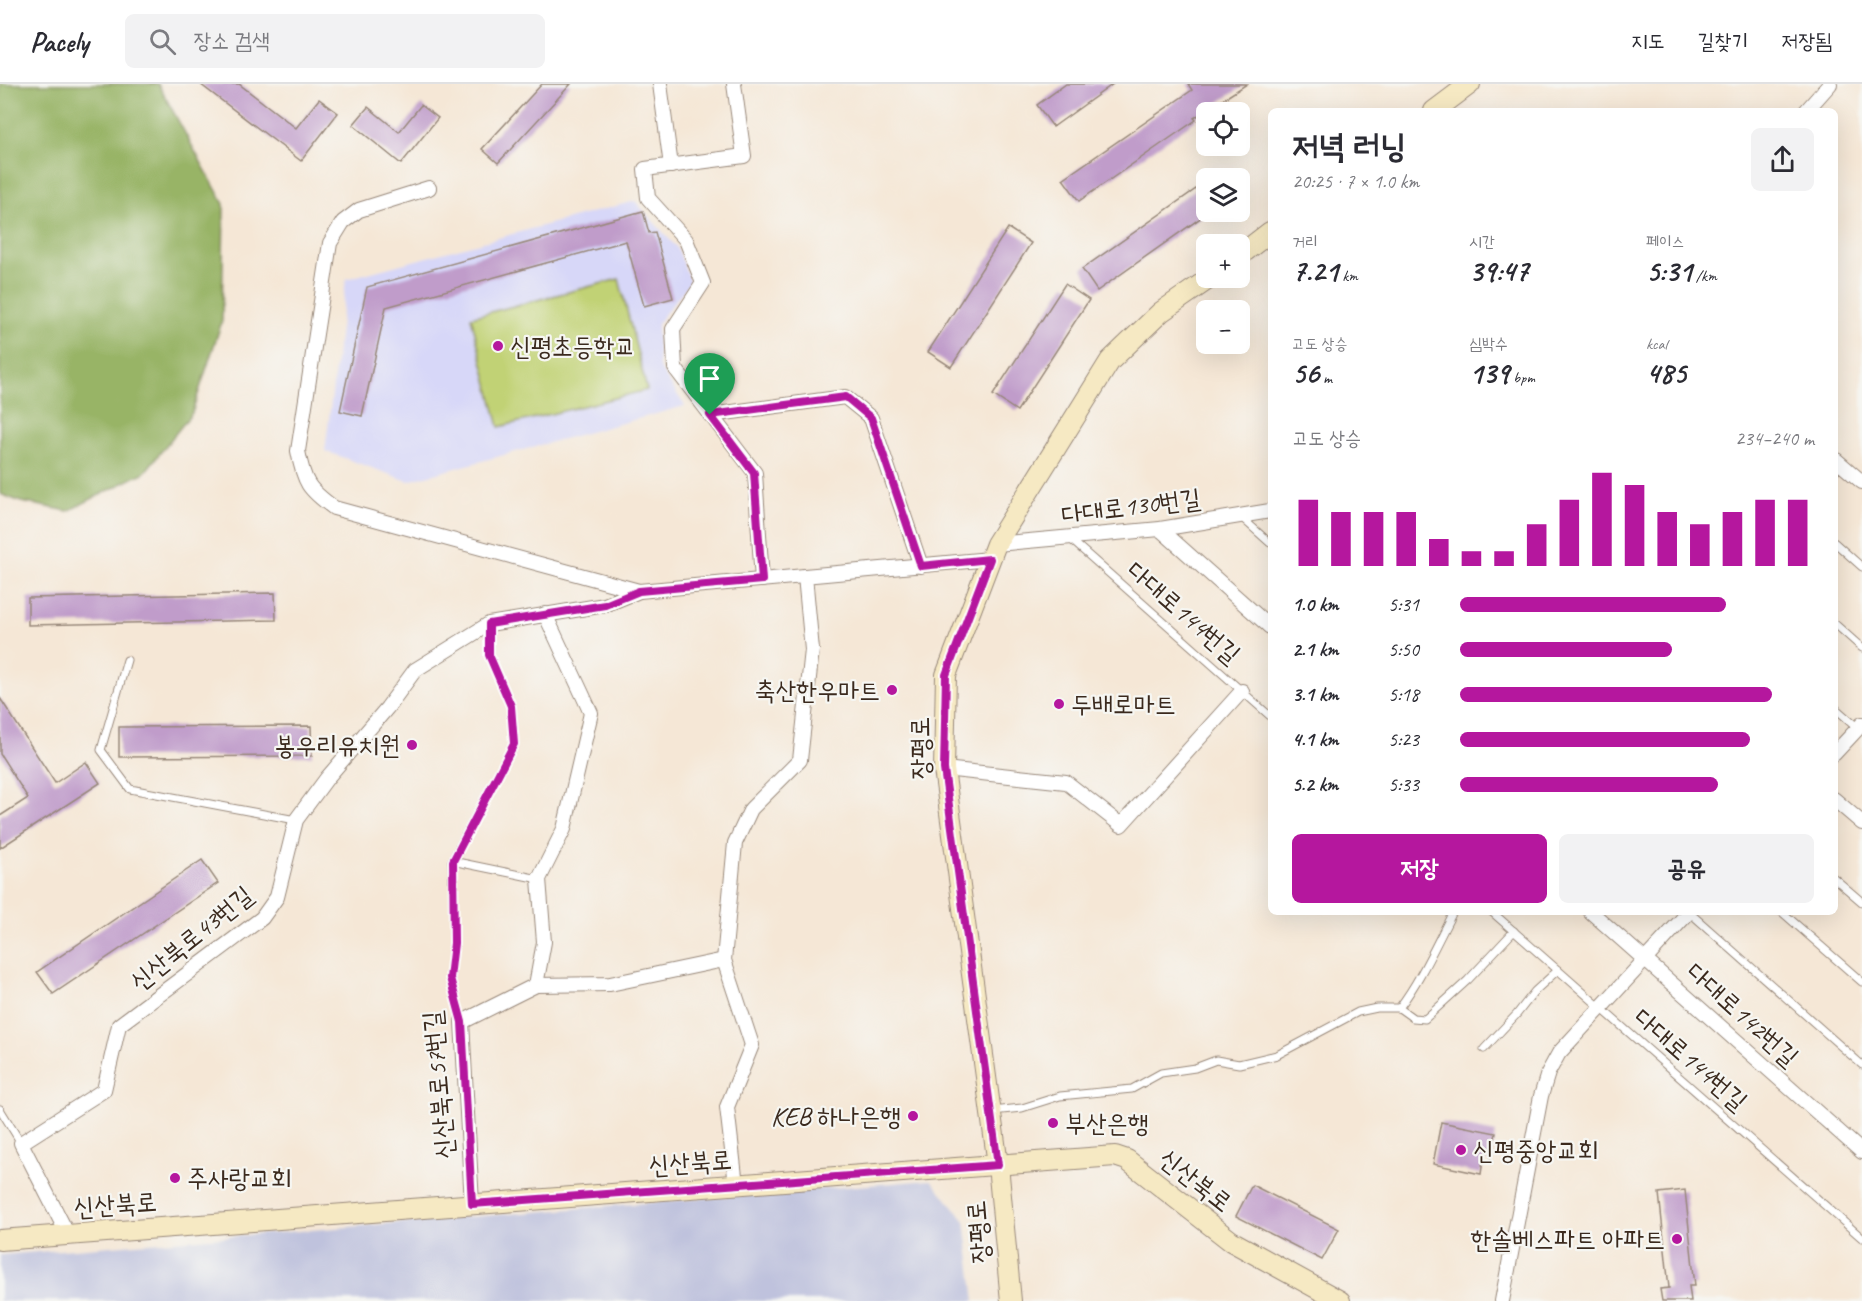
<!DOCTYPE html>
<html lang="ko">
<meta charset="utf-8">
<style>
:root{--surface:#fff;--page:#f2f2f3;--text:#2b2b33;--muted:#7c7c81;--line:#e1e1e2;--accent:#b5179e}
body{margin:0;font-family:Caveat,"Poor Story",sans-serif;background:var(--page);color:var(--text);height:100vh;display:flex;flex-direction:column;font-size:22px;white-space:nowrap}
*{box-sizing:border-box;margin:0}
p{font-size:20px;color:var(--muted)}
.icon{flex:none;width:33px;height:33px;fill:none;stroke:currentColor;stroke-width:2;stroke-linecap:round;stroke-linejoin:round}
.map{position:relative;flex:1;overflow:hidden}
.sheet{position:absolute;left:1268px;top:24px;width:570px;height:807px;display:flex;flex-direction:column;background:var(--surface);border-radius:9px;box-shadow:0 6px 24px #0002}
.sheet>*{flex:none}
.tools{position:absolute;left:1196px;top:18px;display:grid;gap:12px}
.tools a{display:grid;place-items:center;width:54px;height:54px;border-radius:9px;background:var(--surface);box-shadow:0 6px 24px #0002;font-size:30px}
.pin{position:absolute;display:grid;place-items:center;width:51px;height:51px;color:#fff;margin:-62px -26px;border-radius:50% 50% 50% 0;rotate:-45deg;box-shadow:0 0 6px #0007}
.pin .icon{rotate:45deg}
.round{display:grid;place-items:center;flex:none;width:63px;height:63px;border-radius:9px;background:var(--page)}
.headline{display:flex;align-items:center;justify-content:space-between;height:102px;padding:0 24px}
h1{font-size:33px;font-weight:700;line-height:45px}
.figures{display:grid;grid-template-columns:repeat(3,1fr);gap:9px;height:102px;padding:6px 24px}
.figures div{display:grid;align-content:center}
.figures b{font-size:30px;font-weight:700}
.figures small{font-size:16px;font-weight:400}
.figures p{font-size:16px}
.chart{height:168px;padding:12px 24px}
.chart p{display:flex;justify-content:space-between}
.chart svg{width:100%;height:108px;margin-top:6px;stroke:var(--accent);stroke-width:6}
.action{display:flex;gap:12px;margin-top:auto;padding:12px 24px}
.action a{flex:1;height:69px;border-radius:9px;background:var(--accent);color:#fff;font-size:24px;font-weight:700;line-height:69px;text-align:center}
.action a+a{background:var(--page);color:var(--text)}
ul{padding:0 24px;list-style:none;font-size:20px}
li{display:grid;grid-template-columns:96px 72px 1fr;align-items:center;height:45px}
li i{height:15px;border-radius:8px;background:var(--accent)}
header{display:flex;align-items:center;gap:36px;box-sizing:border-box;height:84px;padding:0 30px;background:var(--surface);border-bottom:2px solid var(--line)}
header strong{font-size:28px}
nav{display:flex;gap:33px;margin-inline-start:auto;font-size:21px}
.search{width:420px;height:54px;background:var(--page);display:flex;align-items:center;gap:15px;box-sizing:border-box;padding:0 21px;border-radius:9px;color:var(--muted);font-size:22px}
.map>svg:first-child{display:block}
.built{fill:#d7d7f8}
.industrial{fill:#bfc2dd}
.green{fill:#c1d274;stroke:#7e7e49;stroke-width:1.5}
.forest{fill:#98b466;stroke:#6a6f42;stroke-width:1.5}
.building{fill:#c09cca}
.lines{fill:none;stroke-linecap:round;stroke-linejoin:round}
.lane-casing{stroke:#98887a;stroke-width:9}
.street-casing{stroke:#98887a;stroke-width:16}
.secondary-casing{stroke:#98887a;stroke-width:22}
.lane{stroke:#fff;stroke-width:7}
.street{stroke:#fff;stroke-width:14}
.secondary{stroke:#f6e9c3;stroke-width:20}
.route-casing{stroke:#fff;stroke-width:12}
.route{stroke:#b5179e;stroke-width:8}
.poi-dot{fill:#b5179e;stroke:#f6f6f2;stroke-width:2}
.labels{text-anchor:middle;stroke-width:4.5;stroke-linejoin:round;paint-order:stroke}
.poi-label{font-size:26px;fill:#3b2a1e;stroke:#f6f6f2;text-anchor:start}
.street-label{font-size:26px;fill:#3b2a1e;stroke:#f6f6f2}
</style>
<header>
<strong>Pacely</strong>
<div class="search"><svg class="icon" aria-label="search" viewBox="0 0 24 24"><circle cx="10" cy="10" r="6"/><path d="M15 15l6 6"/></svg>장소 검색</div>
<nav><a>지도</a><a>길찾기</a><a>저장됨</a></nav>
</header>
<div class="map">
<svg width="1862" height="1217" viewBox="0 0 1862 1217">
<rect width="100%" height="100%" fill="#f6f6f2"/>
<filter id="ink" filterUnits="userSpaceOnUse"><feTurbulence type="fractalNoise" baseFrequency=".0167" numOctaves="2"/><feDisplacementMap in="SourceGraphic" scale="12" xChannelSelector="R" yChannelSelector="G"/><feConvolveMatrix kernelMatrix="1 2 1 2 8 2 1 2 1" color-interpolation-filters="sRGB"/></filter>
<filter id="wash" filterUnits="userSpaceOnUse"><feTurbulence type="fractalNoise" baseFrequency=".008" numOctaves="4" result="noise"/><feDisplacementMap in="SourceGraphic" scale="24" xChannelSelector="R" yChannelSelector="G"/><feGaussianBlur stdDeviation="1.35" result="paint"/><feColorMatrix in="noise" values="0 0 0 0 0 0 0 0 0 0 0 0 0 0 0 0 0 1.4 0 .05"/><feComposite in="paint" operator="in"/></filter>
<g filter="url(#wash)">
<rect width="100%" height="100%" fill="#f5e7d6"/>
<path class="built" d="M635,117l43,48 12,33 -33,42 2,43 26,39 -277,75 -83,-30 21,-172z"/>
<path class="industrial" d="M931,1096l34,41 10,80h-975v-46z"/>
<path class="green" d="M619,195l28,111 -148,37 -28,-110z"/>
<path class="forest" d="M0,0h158l66,120 -2,117 -30,92 -47,59 -77,39 -47,-9 -21,-8z"/>
<g id="blocks">
<g class="building">
<path d="M200,0h39l57,44 23,-29 19,14 -37,48z"/>
<path d="M542,0h29l-73,79 -16,-14z"/>
<path d="M1066,0h47l-60,43 -16,-22z"/>
<path d="M1188,0h59l-53,34 2,2 -117,81 -16,-22 129,-89z"/>
<path d="M421,21l17,13 -37,46 -48,-39 15,-18 31,25z"/>
<path d="M1206,98v32l-109,77 -15,-22z"/>
<path d="M643,127l6,22 6,-1 18,66 -29,8 -18,-65 -240,66 -24,109 -22,-5 27,-124z"/>
<path d="M1008,144l23,15 -80,124 -23,-15z"/>
<path d="M1065,200l24,16 -72,111 -24,-16z"/>
<path d="M275,509l1,27 -248,5v-27z"/>
<path d="M0,614l55,85 31,-21 14,21 -100,65v-32l28,-18 -28,-44z"/>
<path d="M311,642l1,30 -193,1v-30z"/>
<path d="M202,776l16,23 -165,111 -16,-22z"/>
<path d="M1441,1038l55,11 -6,28 -7,-1 -2,14 -48,-10z"/>
<path d="M1252,1101l87,44 -17,31 -86,-44z"/>
<path d="M1685,1106l10,96h-6l2,15h-29l-2,-12 9,-1 -10,-95z"/>
</g>
</g>
</g>
<g filter="url(#ink)">
<use href="#blocks" fill-opacity="0" stroke="#98887a" stroke-width="1.5"/>
<g class="lines">
<g class="lane-casing">
<g id="lane">
<path d="M1241,433l29,26"/>
<path d="M1069,454l201,178"/>
<path d="M1834,458l28,25"/>
<path d="M1834,539l28,25"/>
<path d="M127,576l-26,90 29,39 166,31"/>
<path d="M1834,623l24,21"/>
<path d="M452,777l87,18"/>
<path d="M1834,794l28,24"/>
<path d="M1492,828l370,326"/>
<path d="M1689,828l173,153"/>
<path d="M1782,828l80,70"/>
<path d="M1399,924l14,10 12,1 43,-39 46,-49"/>
<path d="M462,938l-12,-44 4,-35 -2,-82 62,-117 -3,-38 -22,-51v-31"/>
<path d="M1484,965l33,-35 18,-23 23,-21"/>
<path d="M0,1025l21,34"/>
<path d="M992,1027l30,-3 38,-12 72,-7 29,-16 34,-5 21,-8 23,4 38,-9 81,-43 19,-4h22c22,-29 37,-64 54,-96"/>
</g>
</g>
<g class="street-casing">
<g id="street">
<path d="M660,0l11,82"/>
<path d="M734,0l10,72 -99,13 3,29 38,42 17,43 -30,46 2,39 80,105 7,107"/>
<path d="M1806,27l24,-27"/>
<path d="M429,104l-70,22 -16,12 -13,21 -32,208c6,32 10,38 36,57l305,83"/>
<path d="M710,331l135,-18 26,21 50,148"/>
<path d="M1834,374l28,24"/>
<path d="M1160,445l110,98"/>
<path d="M996,460l164,-15 110,-18"/>
<path d="M1834,670l28,-30"/>
<path d="M944,685l122,13 55,43 121,-134"/>
<path d="M1834,715l28,24"/>
<path d="M1591,828l271,240"/>
<path d="M536,901l8,-43 -5,-63 25,-50 27,-116 -46,-99"/>
<path d="M736,1101l-9,-78 25,-62 -28,-85 11,-117 16,-34 49,-49 12,-110 -7,-74"/>
<path d="M472,1120l-10,-182 74,-37 74,-1 114,-24"/>
<path d="M68,1151l-47,-92 83,-53 15,-65 143,-107 15,-21 19,-77 31,-42 60,-70 28,-38 74,-46 116,-19 34,-14 351,-32"/>
<path d="M1502,1217l39,-205 7,-23 11,-20 130,-141"/>
</g>
</g>
<g class="secondary-casing">
<g id="secondary">
<path d="M1434,27l36,-27"/>
<path d="M1239,172l31,-24"/>
<path d="M0,1156l1115,-84 12,4 104,81 109,60"/>
<path d="M1011,1217l-13,-136 -54,-396 2,-94 50,-131 114,-183 51,-49 49,-34"/>
</g>
</g>
<use href="#lane" class="lane"/>
<use href="#street" class="street"/>
<use href="#secondary" class="secondary"/>
</g>
</g>
<g class="lines" filter="url(#ink)">
<g class="route-casing">
<path id="route" d="M846,313l25,21 50,148 69,-7 -44,116 -2,94 54,396 -526,39 -10,-182 -12,-44 4,-35 -1,-82 61,-117 -3,-38 -22,-51v-31l116,-19 34,-14 123,-11 -8,-107 -44,-58z"/>
</g>
<use href="#route" class="route"/>
</g>
<g class="poi-dot">
<circle cx="498" cy="262" r="6"/>
<circle cx="892" cy="606" r="6"/>
<circle cx="1059" cy="620" r="6"/>
<circle cx="412" cy="661" r="6"/>
<circle cx="913" cy="1032" r="6"/>
<circle cx="1053" cy="1039" r="6"/>
<circle cx="1461" cy="1066" r="6"/>
<circle cx="175" cy="1094" r="6"/>
<circle cx="1677" cy="1155" r="6"/>
</g>
<g class="labels">
<g class="poi-label">
<text x="510" y="271">신평초등학교</text>
<text x="880" y="615" text-anchor="end">축산한우마트</text>
<text x="1071" y="629">두배로마트</text>
<text x="400" y="670" text-anchor="end">봉우리유치원</text>
<text x="901" y="1041" text-anchor="end">KEB 하나은행</text>
<text x="1065" y="1048">부산은행</text>
<text x="1473" y="1075">신평중앙교회</text>
<text x="187" y="1103">주사랑교회</text>
<text x="1665" y="1164" text-anchor="end">한솔베스파트 아파트</text>
</g>
<g class="street-label">
<text transform="translate(1131 422) rotate(-7)" y="9">다대로130번길</text>
<text transform="translate(1184 528) rotate(41)" y="9">다대로144번길</text>
<text transform="translate(920 664) rotate(-91)" y="9">장평로</text>
<text transform="translate(191 854) rotate(-39)" y="9">신산북로43번길</text>
<text transform="translate(1743 930) rotate(42)" y="9">다대로142번길</text>
<text transform="translate(1691 975) rotate(41)" y="9">다대로144번길</text>
<text transform="translate(438 1001) rotate(-95)" y="9">신산북로57번길</text>
<text transform="translate(690 1078) rotate(-4)" y="9">신산북로</text>
<text transform="translate(1196 1096) rotate(38)" y="9">신산북로</text>
<text transform="translate(115 1120) rotate(-4)" y="9">신산북로</text>
<text transform="translate(978 1148) rotate(-95)" y="9">장평로</text>
</g>
</g>
</svg>
<div class="tools">
<a><svg class="icon" aria-label="locate" viewBox="0 0 24 24"><circle cx="12" cy="12" r="6"/><path d="M12 2v4M12 18v4M2 12h4M18 12h4"/></svg></a>
<a><svg class="icon" aria-label="layers" viewBox="0 0 24 24"><path d="M12 4l9 5-9 5-9-5zM3 14l9 5 9-5"/></svg></a>
<a>+</a>
<a>−</a>
</div>
<div class="pin" style="left:710px;top:331px;background:#1e9e55"><svg class="icon" aria-label="arrive" viewBox="0 0 24 24"><path d="M6 21V4h12l-3 4 3 4H6"/></svg></div>
<section class="sheet">
<div class="headline"><div><h1>저녁 러닝</h1><p>20:25 · 7 × 1.0 km</p></div><a class="round"><svg class="icon" aria-label="share" viewBox="0 0 24 24"><path d="M12 15V3M7 8l5-5 5 5M5 13v7h14v-7"/></svg></a></div>
<div class="figures">
<div><p>거리</p><b>7.21<small> km</small></b></div>
<div><p>시간</p><b>39:47</b></div>
<div><p>페이스</p><b>5:31<small> /km</small></b></div>
</div>
<div class="figures">
<div><p>고도 상승</p><b>56<small> m</small></b></div>
<div><p>심박수</p><b>139<small> bpm</small></b></div>
<div><p>kcal</p><b>485</b></div>
</div>
<div class="chart"><p><span>고도 상승</span>234–240 m</p>
<svg viewBox="0 0 160 44" preserveAspectRatio="none"><path d="M5 44V17M15 44V22M25 44V22M35 44V22M45 44V33M55 44V38M65 44V38M75 44V27M85 44V17M95 44V6M105 44V11M115 44V22M125 44V27M135 44V22M145 44V17M155 44V17"/></svg>
</div>
<ul>
<li><b>1.0 km</b>5:31<i style="width:75%"></i></li>
<li><b>2.1 km</b>5:50<i style="width:60%"></i></li>
<li><b>3.1 km</b>5:18<i style="width:88%"></i></li>
<li><b>4.1 km</b>5:23<i style="width:82%"></i></li>
<li><b>5.2 km</b>5:33<i style="width:73%"></i></li>
</ul>
<div class="action"><a>저장</a><a>공유</a></div>
</section>
</div>
